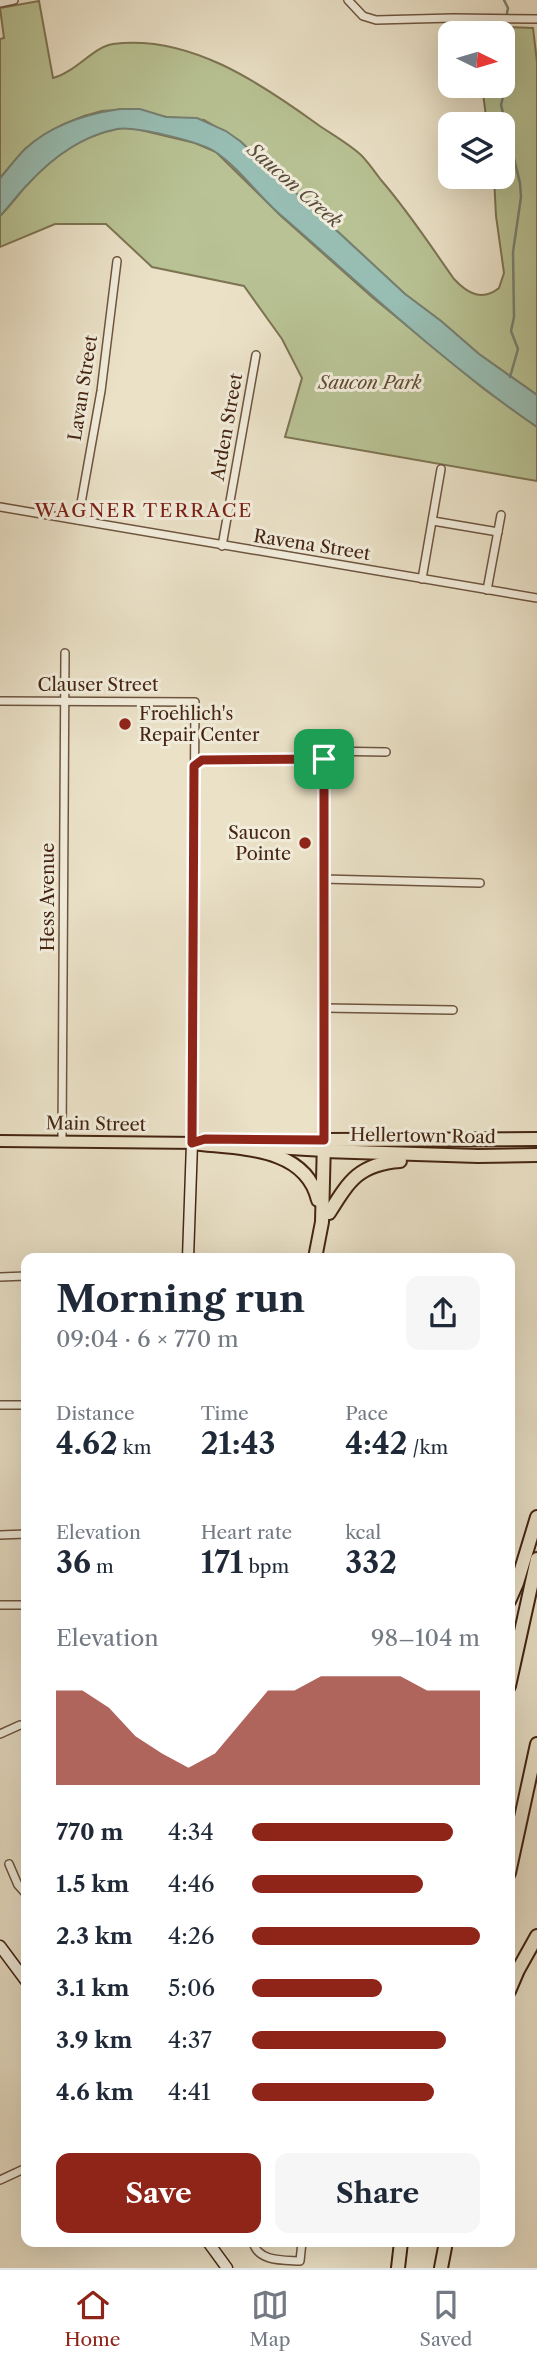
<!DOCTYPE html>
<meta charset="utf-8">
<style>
:root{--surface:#fff;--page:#f6f6f7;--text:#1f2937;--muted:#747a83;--line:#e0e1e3;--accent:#8f2418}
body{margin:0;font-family:"Libre Caslon Text",serif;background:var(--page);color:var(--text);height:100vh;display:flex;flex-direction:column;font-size:26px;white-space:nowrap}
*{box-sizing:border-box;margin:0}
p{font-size:23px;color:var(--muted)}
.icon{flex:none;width:38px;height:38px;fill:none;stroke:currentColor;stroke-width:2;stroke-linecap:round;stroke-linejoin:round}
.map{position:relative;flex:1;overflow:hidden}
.sheet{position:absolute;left:21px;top:1253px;width:494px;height:994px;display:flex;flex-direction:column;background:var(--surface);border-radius:14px;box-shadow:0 7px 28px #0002}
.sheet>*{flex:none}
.needle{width:46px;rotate:95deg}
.controls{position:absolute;left:438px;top:21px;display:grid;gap:14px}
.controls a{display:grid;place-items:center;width:77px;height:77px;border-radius:14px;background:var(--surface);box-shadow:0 7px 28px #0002;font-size:35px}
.pin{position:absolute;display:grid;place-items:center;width:60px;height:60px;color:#fff;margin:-30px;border-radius:14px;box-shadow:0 4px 10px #0006}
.round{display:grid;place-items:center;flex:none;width:74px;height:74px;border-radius:14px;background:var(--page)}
.headline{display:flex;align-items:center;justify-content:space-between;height:119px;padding:0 35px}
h1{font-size:38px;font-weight:700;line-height:52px}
.stats{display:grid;grid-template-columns:repeat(3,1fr);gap:10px;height:119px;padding:7px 35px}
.stats div{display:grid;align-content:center}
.stats b{font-size:30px;font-weight:700}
.stats small{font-size:19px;font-weight:400}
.stats p{font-size:19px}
.chart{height:196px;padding:14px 35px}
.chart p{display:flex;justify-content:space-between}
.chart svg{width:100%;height:126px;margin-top:7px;fill:var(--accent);opacity:.7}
.button{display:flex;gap:14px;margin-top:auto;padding:14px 35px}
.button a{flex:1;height:80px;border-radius:14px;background:var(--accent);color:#fff;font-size:28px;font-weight:700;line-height:80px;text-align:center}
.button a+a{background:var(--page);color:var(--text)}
ul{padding:0 35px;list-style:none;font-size:23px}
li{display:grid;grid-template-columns:112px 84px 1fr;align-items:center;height:52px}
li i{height:18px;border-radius:9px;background:var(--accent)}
.tabs{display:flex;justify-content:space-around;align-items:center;height:98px;border-top:2px solid var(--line);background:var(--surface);font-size:19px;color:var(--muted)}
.tabs a{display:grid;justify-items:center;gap:4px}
.tabs .selected{color:var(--accent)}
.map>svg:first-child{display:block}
.green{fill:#b8c294;stroke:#7e7453;stroke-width:2}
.water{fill:#98beb4;stroke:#778173;stroke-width:2}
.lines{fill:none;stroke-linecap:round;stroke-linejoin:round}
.stream{stroke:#778173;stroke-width:2.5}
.street-casing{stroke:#6e543f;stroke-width:10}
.secondary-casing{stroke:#452512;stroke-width:13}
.primary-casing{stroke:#452512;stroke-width:14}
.highway-casing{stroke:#452512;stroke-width:16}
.street{stroke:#f1ecdb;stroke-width:7}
.secondary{stroke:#f1ecdb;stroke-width:10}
.primary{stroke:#eae1c7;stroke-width:10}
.highway{stroke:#eae1c7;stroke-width:12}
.route-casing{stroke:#fff;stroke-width:14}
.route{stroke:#8f2418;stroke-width:9}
.poi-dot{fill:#8f2418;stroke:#f1ecdb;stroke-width:2.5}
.labels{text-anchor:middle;stroke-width:6;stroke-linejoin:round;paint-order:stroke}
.park-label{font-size:18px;font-style:italic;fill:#624c32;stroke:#f1ecdb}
.street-label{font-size:18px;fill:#452512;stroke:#f1ecdb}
.poi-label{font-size:18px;fill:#452512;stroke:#f1ecdb;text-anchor:start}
.water-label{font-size:19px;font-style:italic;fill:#5a4b3a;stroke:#f1ecdb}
.neighbourhood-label{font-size:19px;letter-spacing:2px;fill:#7a1f14;stroke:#f1ecdb}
</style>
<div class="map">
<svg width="537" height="2268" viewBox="0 0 537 2268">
<rect width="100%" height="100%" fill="#eae1c7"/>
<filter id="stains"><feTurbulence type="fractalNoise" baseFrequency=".00286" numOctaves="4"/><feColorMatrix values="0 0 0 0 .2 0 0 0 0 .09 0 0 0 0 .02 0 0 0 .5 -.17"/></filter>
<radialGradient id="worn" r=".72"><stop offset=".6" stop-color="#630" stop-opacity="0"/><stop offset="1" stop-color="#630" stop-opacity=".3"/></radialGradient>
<g class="green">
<path d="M39,1l14,77c23,-6 40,-31 60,-34 75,-10 146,38 204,80 14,10 31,19 44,31 7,7 14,17 20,25 27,31 49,65 73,99 13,14 28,23 45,9l5,-15 -8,-57 -2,-39h8v-53h-15l-5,-38h20v-53h-19v-7l50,2 4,34v333l-58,-41 -38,-33 -36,-27 -165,-153 -36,-21 -38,-3 -33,-8 -31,2 -18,5 -22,9 -36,23 -26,30v-139l4,-1 -4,-30z"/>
<path d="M128,127l67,16 21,9 65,64 91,81 112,92 53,38v54l-252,-44 17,-59 -20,-39 -38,-53 -92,-19 -46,-43h-51l-55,23v-31c9,-9 17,-19 25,-29 27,-31 62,-55 103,-60z"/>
</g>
<path class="water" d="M120,109h20l26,8 31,1 29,13 14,10 165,153 36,27 38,33 58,41v32c-91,-62 -171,-138 -254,-210 -24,-20 -43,-49 -69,-66 -16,-10 -80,-25 -97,-22 -36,7 -65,29 -89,55 -10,10 -18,22 -28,32v-38c8,-9 16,-20 25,-29 26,-24 60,-35 95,-40z"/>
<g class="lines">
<g class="stream">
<path d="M504,0l4,8 -1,5"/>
<path d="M502,53l4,-22"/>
<path d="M502,63l6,13 -7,29 19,78 1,14 -8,55 1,65 -3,14 7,18 -8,28"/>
</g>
<g class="street-casing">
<g id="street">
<path d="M348,0l15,16 13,4 77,-2 84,1"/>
<path d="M0,3l14,-3"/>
<path d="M0,507l537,91"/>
<path d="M78,520l23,-129 16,-130"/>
<path d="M433,521l65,11"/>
<path d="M222,546l34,-191"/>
<path d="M422,579l19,-110"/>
<path d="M487,590l14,-75"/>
<path d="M0,701l195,1 -3,441"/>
<path d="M194,766l9,-6 121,-1"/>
<path d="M323,879l157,4"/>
<path d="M324,1008l129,2"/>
<path d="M324,1140l-1,-389 63,1"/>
<path d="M62,1141l3,-488"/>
<path d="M0,1277l26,-1"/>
<path d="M0,1405h26"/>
<path d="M0,1535l26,-1"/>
<path d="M0,1605h26"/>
<path d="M0,1734l20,-9h6"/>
<path d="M9,1864l9,21 8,9"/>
<path d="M0,2180l26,-12"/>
<path d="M253,2242c5,20 30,18 47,19l2,-19"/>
</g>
</g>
<g class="secondary-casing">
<g id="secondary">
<path d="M188,1258l4,-115"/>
<path d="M0,1946l26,35"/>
<path d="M208,2242l19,26"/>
</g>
</g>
<g class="primary-casing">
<g id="primary">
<path d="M201,1140h123"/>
<path d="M0,1141l199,2"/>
<path d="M257,1147l67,4"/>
</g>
</g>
<g class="highway-casing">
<g id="highway">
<path d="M192,1143c45,6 113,2 126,57"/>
<path d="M324,1151l154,5 59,-1"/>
<path d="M329,1213c20,-32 30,-49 71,-52"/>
<path d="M315,1258l7,-36 2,-82 213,-1"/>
<path d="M509,1601l8,-18 20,-66"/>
<path d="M509,1686l28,-127"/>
<path d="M509,1873l28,-129"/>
<path d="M509,1991l9,-21 19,-34"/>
<path d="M398,2268l3,-26"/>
<path d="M441,2268l5,-26"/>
</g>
</g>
<use href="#street" class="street"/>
<use href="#secondary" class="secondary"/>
<use href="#primary" class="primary"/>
<use href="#highway" class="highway"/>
</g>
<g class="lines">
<g class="route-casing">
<path id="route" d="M324,759v381l-119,-1 -13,4 2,-377 8,-6z"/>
</g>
<use href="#route" class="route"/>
</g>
<g class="poi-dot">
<circle cx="125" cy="724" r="7"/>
<circle cx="305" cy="843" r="7"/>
</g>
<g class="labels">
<g class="park-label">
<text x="370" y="389">Saucon Park</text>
</g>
<g class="street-label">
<text transform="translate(83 388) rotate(-81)" y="6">Lavan Street</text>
<text transform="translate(227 427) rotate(-80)" y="6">Arden Street</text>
<text transform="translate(312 545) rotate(9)" y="6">Ravena Street</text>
<text x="98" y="691">Clauser Street</text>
<text transform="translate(48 897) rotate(-90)" y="6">Hess Avenue</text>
<text transform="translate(96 1124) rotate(1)" y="6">Main Street</text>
<text transform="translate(423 1136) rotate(1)" y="6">Hellertown Road</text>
</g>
<g class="poi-label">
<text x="139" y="720">Froehlich's<tspan x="139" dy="21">Repair Center</tspan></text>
<text x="291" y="839" text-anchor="end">Saucon<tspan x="291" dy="21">Pointe</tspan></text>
</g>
<g class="water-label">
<text transform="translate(295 185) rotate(41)" y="7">Saucon Creek</text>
</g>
<g class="neighbourhood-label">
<text x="144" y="517">WAGNER TERRACE</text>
</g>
</g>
<rect width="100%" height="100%" filter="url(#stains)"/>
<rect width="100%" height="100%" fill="url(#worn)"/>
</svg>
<div class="controls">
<a><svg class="needle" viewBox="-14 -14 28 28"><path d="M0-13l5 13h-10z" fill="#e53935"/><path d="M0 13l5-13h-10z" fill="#747a83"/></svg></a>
<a><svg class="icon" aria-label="layers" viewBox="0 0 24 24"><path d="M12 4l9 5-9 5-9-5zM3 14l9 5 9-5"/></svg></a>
</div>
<div class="pin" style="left:324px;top:759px;background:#1e9e55"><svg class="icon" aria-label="arrive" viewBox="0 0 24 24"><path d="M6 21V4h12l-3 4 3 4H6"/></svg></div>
<section class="sheet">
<div class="headline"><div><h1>Morning run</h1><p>09:04 · 6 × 770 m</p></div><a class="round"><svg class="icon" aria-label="share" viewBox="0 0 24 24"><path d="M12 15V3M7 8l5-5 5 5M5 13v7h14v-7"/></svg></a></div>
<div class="stats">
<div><p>Distance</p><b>4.62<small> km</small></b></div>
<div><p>Time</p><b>21:43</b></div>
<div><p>Pace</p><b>4:42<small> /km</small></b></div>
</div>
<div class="stats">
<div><p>Elevation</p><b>36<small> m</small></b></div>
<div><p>Heart rate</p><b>171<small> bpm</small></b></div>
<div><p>kcal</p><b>332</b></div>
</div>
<div class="chart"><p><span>Elevation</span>98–104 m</p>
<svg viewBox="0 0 160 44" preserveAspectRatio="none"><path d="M0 44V11L10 11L20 17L30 27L40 33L50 38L60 33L70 22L80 11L90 11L100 6L110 6L120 6L130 6L140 11L150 11L160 11V44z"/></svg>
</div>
<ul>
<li><b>770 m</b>4:34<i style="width:88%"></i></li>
<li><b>1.5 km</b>4:46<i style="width:75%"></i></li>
<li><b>2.3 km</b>4:26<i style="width:100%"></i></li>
<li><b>3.1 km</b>5:06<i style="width:57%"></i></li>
<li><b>3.9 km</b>4:37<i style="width:85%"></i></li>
<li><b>4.6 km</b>4:41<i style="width:80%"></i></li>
</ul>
<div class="button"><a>Save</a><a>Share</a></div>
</section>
</div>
<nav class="tabs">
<a class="selected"><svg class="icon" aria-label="home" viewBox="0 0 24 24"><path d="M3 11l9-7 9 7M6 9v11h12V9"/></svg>Home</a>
<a><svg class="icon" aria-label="map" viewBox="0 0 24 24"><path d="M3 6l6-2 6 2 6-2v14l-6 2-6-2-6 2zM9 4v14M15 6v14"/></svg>Map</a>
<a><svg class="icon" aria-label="saved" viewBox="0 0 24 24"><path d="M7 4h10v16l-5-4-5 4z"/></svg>Saved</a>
</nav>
